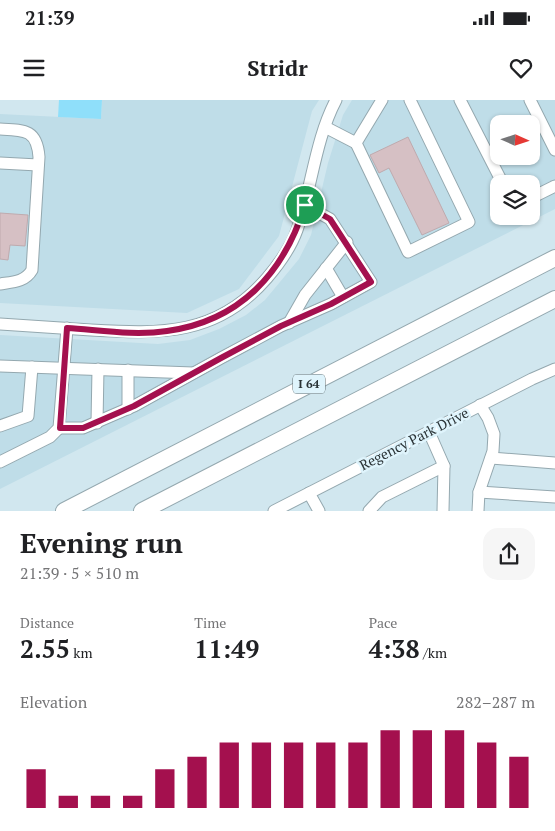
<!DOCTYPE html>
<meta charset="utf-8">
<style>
:root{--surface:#fff;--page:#f6f6f6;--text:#202124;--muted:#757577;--accent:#a4104e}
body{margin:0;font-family:"PT Serif",serif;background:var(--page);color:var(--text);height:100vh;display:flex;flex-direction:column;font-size:19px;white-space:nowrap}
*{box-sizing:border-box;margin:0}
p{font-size:16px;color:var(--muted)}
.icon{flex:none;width:28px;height:28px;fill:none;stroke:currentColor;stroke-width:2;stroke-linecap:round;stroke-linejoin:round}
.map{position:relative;height:411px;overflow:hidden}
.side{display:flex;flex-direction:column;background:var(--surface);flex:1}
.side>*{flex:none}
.needle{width:32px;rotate:93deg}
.tools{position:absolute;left:490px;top:15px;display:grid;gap:10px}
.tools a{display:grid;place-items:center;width:50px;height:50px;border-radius:10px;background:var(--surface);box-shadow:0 1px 4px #0004;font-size:25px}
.pin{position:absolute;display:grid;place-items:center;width:42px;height:42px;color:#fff;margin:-21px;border:2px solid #fff;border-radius:50%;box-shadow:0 1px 5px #0007}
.round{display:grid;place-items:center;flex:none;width:52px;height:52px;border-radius:15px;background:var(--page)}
.headline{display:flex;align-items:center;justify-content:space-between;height:85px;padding:0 20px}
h1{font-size:28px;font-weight:600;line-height:38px}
.stats{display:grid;grid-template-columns:repeat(3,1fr);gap:8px;height:85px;padding:5px 20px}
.stats div{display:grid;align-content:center}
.stats b{font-size:25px;font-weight:600}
.stats small{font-size:14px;font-weight:400}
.stats p{font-size:14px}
.chart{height:140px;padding:10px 20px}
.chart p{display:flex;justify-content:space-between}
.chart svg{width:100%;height:90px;margin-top:5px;stroke:var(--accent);stroke-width:6}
.status{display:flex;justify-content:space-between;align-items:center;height:35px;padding:0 25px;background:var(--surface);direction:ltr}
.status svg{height:14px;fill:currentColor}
header{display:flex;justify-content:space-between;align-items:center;height:65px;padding:0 20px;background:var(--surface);font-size:22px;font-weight:600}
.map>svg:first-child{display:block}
.built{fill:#bfdde8;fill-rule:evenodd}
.green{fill:#8fdffa}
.building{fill:#d6c0c4;stroke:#bfaaae}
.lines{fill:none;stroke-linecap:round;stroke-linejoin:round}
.minor-casing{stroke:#94a8af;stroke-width:13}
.highway-casing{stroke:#94a8af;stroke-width:18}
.minor{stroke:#fff;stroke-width:11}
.highway{stroke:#fff;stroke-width:16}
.route-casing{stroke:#fff;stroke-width:10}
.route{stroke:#a4104e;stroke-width:6}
.labels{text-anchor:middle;stroke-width:5;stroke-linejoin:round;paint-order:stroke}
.shield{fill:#dff4fc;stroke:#606d71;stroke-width:1}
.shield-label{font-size:12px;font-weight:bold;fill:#2a3336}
.street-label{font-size:14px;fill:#2a3336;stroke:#dff4fc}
</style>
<div class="status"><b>21:39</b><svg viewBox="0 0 49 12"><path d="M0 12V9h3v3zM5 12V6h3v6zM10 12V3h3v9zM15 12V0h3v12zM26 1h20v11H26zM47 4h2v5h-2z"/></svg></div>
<header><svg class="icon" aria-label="menu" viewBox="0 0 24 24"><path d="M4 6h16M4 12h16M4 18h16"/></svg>Stridr<svg class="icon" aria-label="heart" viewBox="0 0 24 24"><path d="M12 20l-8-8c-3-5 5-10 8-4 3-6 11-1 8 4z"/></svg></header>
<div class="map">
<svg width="555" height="411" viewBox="0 0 555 411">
<rect width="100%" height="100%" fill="#d1e7ef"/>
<g class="built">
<path d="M102,0h217l-7,11 -33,125 -40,53 -52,24 -187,-10v-189l101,5z"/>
<path d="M352,0h203v109l-555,280v-154l158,9 32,-4 29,-11 27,-14 19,-15 34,-41 12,-24 17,-72 15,-48zM499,24h32v32h-32zM499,84h32v32h-32z"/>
</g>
<path class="green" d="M59,0h43l-1,19 -43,-2z"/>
<g class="building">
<path d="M408,37l41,86 -27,12 -33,-67 -10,5 -9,-18z"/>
<path d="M0,113l28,2 -3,31 -15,-1 -2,15 -8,-1z"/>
</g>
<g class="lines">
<g class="minor-casing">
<g id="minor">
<path d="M382,0l-26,43 52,109 61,-30 -59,-122"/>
<path d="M460,0l43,84"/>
<path d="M530,0l25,50"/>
<path d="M325,27l31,16"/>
<path d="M0,29c24,1 37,0 39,28l-7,113c-7,12 -19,12 -32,14"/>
<path d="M0,63l38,2"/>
<path d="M531,98l24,-12"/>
<path d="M326,168l17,29"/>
<path d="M289,223l16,-28 42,-53"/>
<path d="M0,224c30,2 60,4 91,6 70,4 126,6 176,-52 12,-14 24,-31 30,-48 15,-43 18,-90 39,-130"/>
<path d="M0,266l193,7"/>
<path d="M128,309v-39"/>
<path d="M97,323l1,-54"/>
<path d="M0,326l28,-10 4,-49"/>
<path d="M59,328h24l51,-22 87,-48 60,-32 50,-22 40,-22 -41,-63 -25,-14"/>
<path d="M429,332l15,34 -1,45"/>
<path d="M491,358l64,5"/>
<path d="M0,362l50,-25 9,-9 8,-100"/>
<path d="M479,392l76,5"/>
<path d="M309,393l10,18"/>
<path d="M274,411l258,-132 23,-10"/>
<path d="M369,411l13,-14 62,-31"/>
<path d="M478,411l1,-19 14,-41 1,-17 -6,-16 -8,-13"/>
</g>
</g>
<g class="highway-casing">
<g id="highway">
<path d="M64,411l491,-253"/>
<path d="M142,411l413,-212"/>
</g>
</g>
<use href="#minor" class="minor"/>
<use href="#highway" class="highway"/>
</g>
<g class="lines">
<g class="route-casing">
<path id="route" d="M305,105l25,14 41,63 -40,22 -50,22 -60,32 -87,48 -51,22h-23l7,-100c32,2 67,8 100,3 73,-10 117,-58 138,-126z"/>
</g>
<use href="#route" class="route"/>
</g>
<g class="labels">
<rect class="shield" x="293" y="274.5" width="32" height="19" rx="4"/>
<g class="shield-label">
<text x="309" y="288">I 64</text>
</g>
<g class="street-label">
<text transform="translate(414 339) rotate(-27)" y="5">Regency Park Drive</text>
</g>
</g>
</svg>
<div class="tools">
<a><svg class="needle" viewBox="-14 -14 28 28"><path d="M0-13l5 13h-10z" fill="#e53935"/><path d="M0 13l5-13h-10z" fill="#757577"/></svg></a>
<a><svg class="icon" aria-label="layers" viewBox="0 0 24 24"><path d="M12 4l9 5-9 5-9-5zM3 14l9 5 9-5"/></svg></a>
</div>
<div class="pin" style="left:305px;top:105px;background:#1e9e55"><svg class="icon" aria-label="arrive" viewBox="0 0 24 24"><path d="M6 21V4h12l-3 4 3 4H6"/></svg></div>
</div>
<section class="side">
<div class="headline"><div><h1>Evening run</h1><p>21:39 · 5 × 510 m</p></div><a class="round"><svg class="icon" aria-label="share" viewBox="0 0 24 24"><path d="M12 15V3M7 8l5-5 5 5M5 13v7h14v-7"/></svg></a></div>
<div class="stats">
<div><p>Distance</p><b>2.55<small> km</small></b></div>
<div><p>Time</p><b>11:49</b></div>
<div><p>Pace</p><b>4:38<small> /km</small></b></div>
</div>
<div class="chart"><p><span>Elevation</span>282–287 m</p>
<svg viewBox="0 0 160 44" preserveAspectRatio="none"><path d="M5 44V25M15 44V38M25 44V38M35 44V38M45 44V25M55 44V19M65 44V12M75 44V12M85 44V12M95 44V12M105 44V12M115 44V6M125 44V6M135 44V6M145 44V12M155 44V19"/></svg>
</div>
</section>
